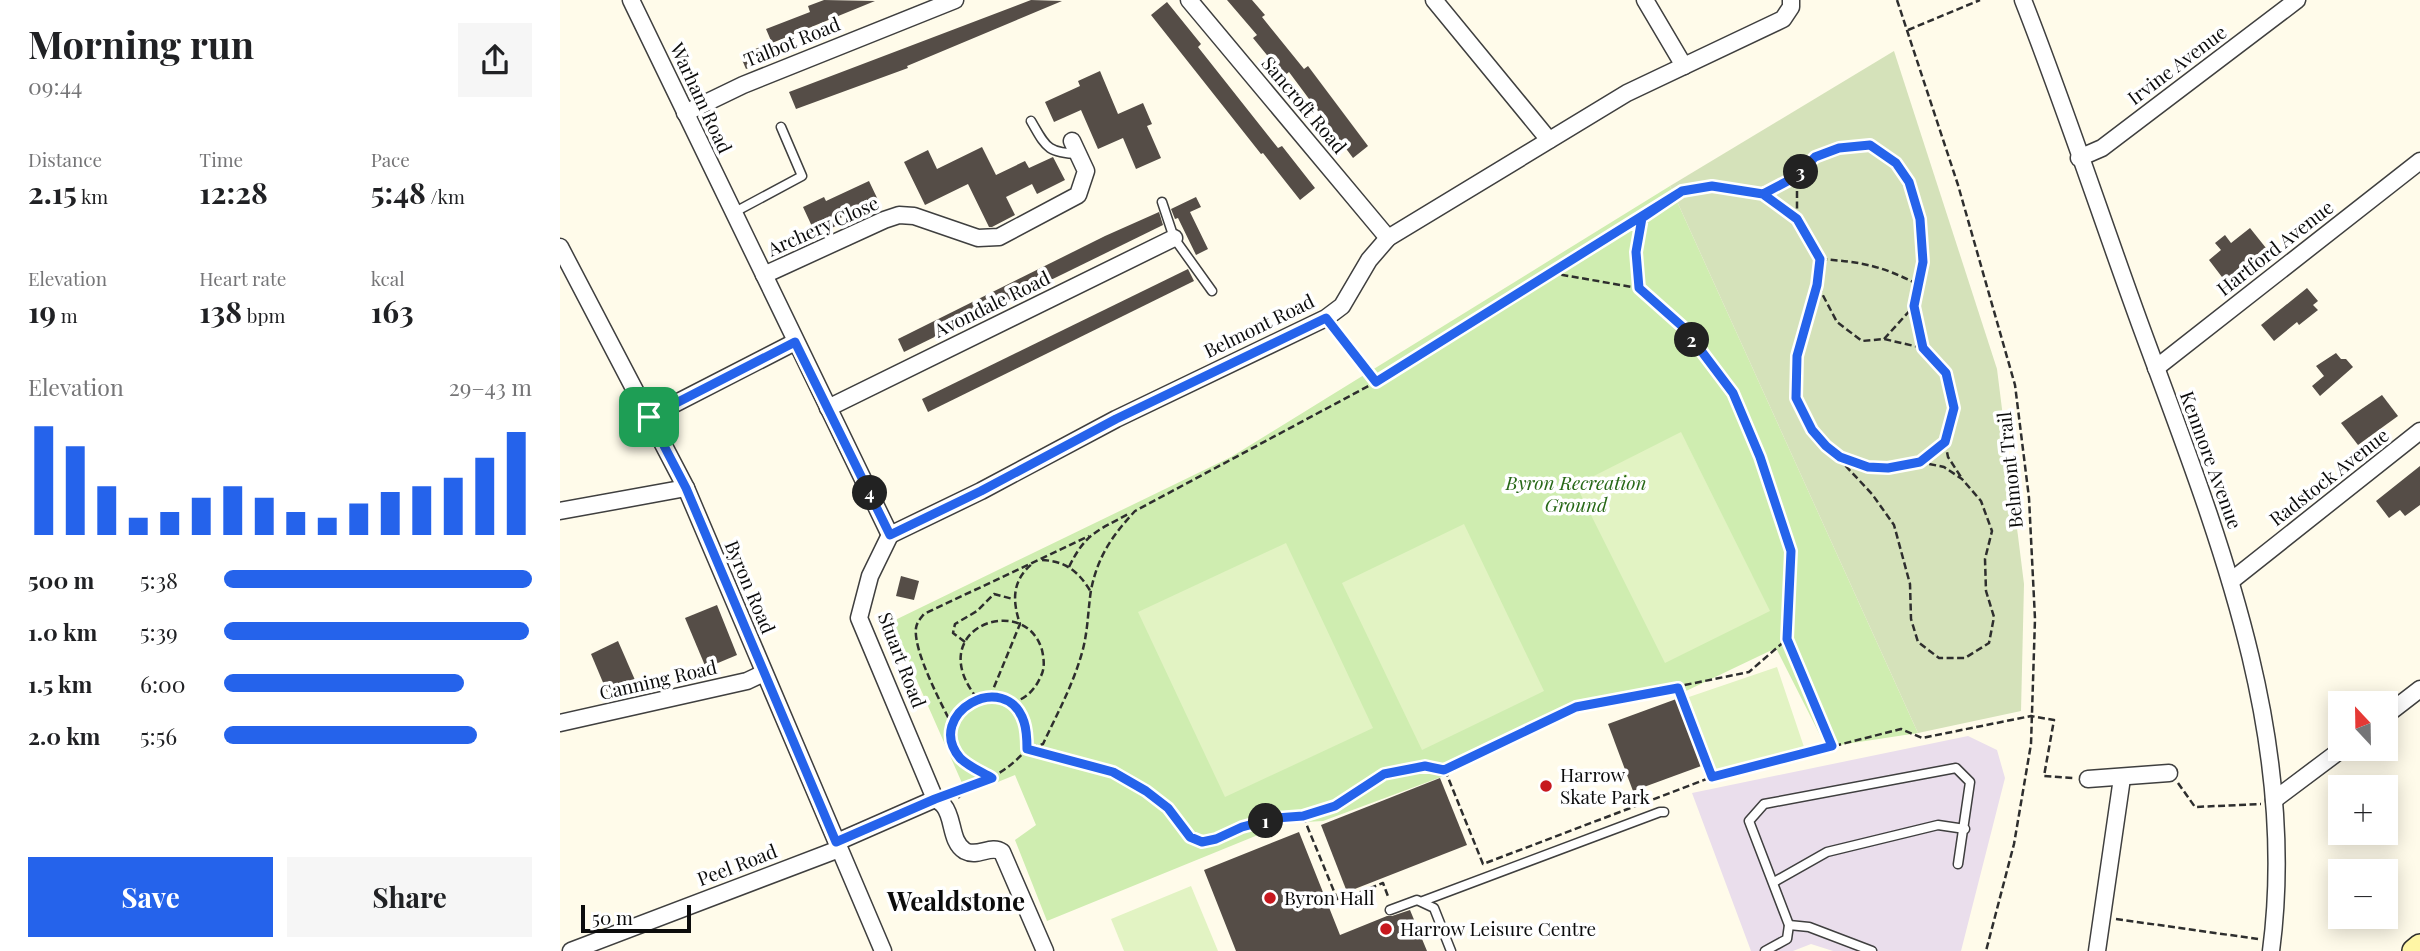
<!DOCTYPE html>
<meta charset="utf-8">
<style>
:root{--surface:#fff;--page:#f6f6f6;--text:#202124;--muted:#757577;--accent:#2563eb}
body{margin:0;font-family:"Playfair Display",serif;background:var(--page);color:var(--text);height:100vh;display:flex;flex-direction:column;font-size:26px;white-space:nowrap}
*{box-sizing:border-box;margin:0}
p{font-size:23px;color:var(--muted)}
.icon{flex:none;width:38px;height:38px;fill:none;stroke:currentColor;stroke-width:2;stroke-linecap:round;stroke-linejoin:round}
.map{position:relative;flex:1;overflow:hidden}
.details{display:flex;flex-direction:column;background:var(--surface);width:560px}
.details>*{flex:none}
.needle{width:46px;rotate:338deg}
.buttons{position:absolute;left:1768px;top:691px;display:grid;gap:14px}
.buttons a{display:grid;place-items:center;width:70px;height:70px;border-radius:0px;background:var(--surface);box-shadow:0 4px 18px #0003;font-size:35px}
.scale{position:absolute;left:21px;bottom:18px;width:110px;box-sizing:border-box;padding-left:7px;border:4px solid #0c0c0c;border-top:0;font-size:19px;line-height:24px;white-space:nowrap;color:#0c0c0c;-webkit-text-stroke:5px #fff;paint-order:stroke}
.pin{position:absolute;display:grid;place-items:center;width:60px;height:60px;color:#fff;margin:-30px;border-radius:14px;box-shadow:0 4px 10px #0006}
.km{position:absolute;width:35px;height:35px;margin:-18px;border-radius:50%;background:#222;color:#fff;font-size:19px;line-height:35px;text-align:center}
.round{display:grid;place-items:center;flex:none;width:74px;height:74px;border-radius:0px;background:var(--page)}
.overview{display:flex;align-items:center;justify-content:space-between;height:119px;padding:0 28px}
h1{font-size:38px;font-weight:700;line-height:52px}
.stats{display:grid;grid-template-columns:repeat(3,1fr);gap:10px;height:119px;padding:7px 28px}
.stats div{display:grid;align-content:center}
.stats b{font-size:30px;font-weight:700}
.stats small{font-size:19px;font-weight:400}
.stats p{font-size:19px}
.chart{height:196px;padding:14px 28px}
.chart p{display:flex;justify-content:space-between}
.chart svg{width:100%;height:126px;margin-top:7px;stroke:var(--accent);stroke-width:6}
.cta{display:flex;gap:14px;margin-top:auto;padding:14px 28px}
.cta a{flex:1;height:80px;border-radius:0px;background:var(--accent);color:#fff;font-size:28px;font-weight:700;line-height:80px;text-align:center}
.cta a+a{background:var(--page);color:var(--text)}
ul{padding:0 28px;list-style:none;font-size:23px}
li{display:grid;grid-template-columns:112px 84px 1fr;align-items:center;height:52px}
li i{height:18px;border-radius:9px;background:var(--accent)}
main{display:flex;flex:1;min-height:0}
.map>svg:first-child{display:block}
.industrial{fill:#eadeec}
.green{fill:#cfedb0}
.cemetery{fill:#d5e2ba}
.pitch{fill:#e2f3c3}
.building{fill:#554d47}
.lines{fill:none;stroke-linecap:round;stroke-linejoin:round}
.lane-casing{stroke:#3f3f3f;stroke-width:11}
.street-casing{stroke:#3f3f3f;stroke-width:19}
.secondary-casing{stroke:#2e2e2e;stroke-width:26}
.path{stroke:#2e2e2e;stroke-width:2.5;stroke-dasharray:7 3.5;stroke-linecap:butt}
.lane{stroke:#fff;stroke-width:8}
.street{stroke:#fff;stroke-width:16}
.secondary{stroke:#fff6a5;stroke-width:23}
.route-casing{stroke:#fff;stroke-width:14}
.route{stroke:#2563eb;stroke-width:9}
.poi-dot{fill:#c7181e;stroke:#fff;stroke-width:2.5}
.labels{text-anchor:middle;stroke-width:7;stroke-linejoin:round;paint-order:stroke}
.street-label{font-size:19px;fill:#0c0c0c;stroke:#fff}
.park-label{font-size:19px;font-style:italic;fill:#276817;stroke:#fff}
.poi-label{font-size:19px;fill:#0c0c0c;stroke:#fff;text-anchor:start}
.district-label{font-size:26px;font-weight:bold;fill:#0c0c0c;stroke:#fff}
</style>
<main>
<section class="details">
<div class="overview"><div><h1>Morning run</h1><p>09:44</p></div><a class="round"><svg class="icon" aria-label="share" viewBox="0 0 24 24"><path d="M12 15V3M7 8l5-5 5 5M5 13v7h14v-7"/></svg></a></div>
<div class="stats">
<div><p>Distance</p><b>2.15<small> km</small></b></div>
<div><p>Time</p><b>12:28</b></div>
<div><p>Pace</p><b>5:48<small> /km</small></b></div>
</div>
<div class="stats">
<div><p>Elevation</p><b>19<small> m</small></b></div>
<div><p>Heart rate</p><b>138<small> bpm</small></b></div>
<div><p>kcal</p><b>163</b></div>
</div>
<div class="chart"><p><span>Elevation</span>29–43 m</p>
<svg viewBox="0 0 160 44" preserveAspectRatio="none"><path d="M5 44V6M15 44V13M25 44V27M35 44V38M45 44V36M55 44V31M65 44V27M75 44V31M85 44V36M95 44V38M105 44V33M115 44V29M125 44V27M135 44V24M145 44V17M155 44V8"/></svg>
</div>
<ul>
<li><b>500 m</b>5:38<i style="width:100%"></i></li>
<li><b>1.0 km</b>5:39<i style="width:99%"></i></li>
<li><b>1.5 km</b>6:00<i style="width:78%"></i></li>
<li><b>2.0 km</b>5:56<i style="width:82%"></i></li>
</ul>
<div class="cta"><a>Save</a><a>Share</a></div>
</section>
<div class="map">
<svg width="1860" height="951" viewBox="0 0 1860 951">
<rect width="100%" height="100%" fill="#fffbea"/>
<path class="industrial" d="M1408,736l29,14 8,28 -44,173h-128l-22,-7 -18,7h-42l-59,-158z"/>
<path class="green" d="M1110,186l248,547 -92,14 -50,-99 -90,43 -110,20 -124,62 -129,48 -36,2 -240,98 -32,-81 21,-15 -21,-50 -32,13 -21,-5 -71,-161 340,-165z"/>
<path class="cemetery" d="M1334,51l103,318 27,215 -3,127 -103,22 -248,-547z"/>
<g class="pitch">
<path d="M1121,432l89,179 -105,52 -89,-178z"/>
<path d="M904,524l80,167 -122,59 -80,-167z"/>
<path d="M726,543l87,185 -148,69 -87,-185z"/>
<path d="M1217,667l27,80 -95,27 -23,-76z"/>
<path d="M631,886l27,65h-94l-13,-32z"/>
</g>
<g class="building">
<path d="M264,0l51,1 -103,42 -6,-14 44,-17 -2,-6z"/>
<path d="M471,0l31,1 -155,65 1,2 -112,41 -7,-17z"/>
<path d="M667,0h25l13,15 -3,2 42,52 4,-3 60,80 -15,12 -64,-86 -5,4 -31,-38 4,-3z"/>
<path d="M607,2l34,42 -3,3 80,101 4,-2 33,42 -15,12 -37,-47 -2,1 -110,-139z"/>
<path d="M208,44l6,14 -28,11 -6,-14z"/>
<path d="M540,71l18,43 25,-11 9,21 -5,2 14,32 -25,11 -13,-31 -25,11 -17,-39 -27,12 -9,-20 35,-16 -2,-5z"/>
<path d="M422,147l14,28 29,-14 4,7 24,-11 12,23 -28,14 -5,-10 -26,13 9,18 -23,12h-3l-21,-43 -43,21 -21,-43 24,-12 9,19z"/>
<path d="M309,181l9,19 -42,20 2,5 -22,10 -13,-28 21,-10 2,4z"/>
<path d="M636,197l5,10 -11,5 18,37 -12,6 -18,-37 -3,1 -4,-10z"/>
<path d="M599,212l4,13 -259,127 -6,-13 207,-103z"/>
<path d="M1690,228l16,20 -41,33 -16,-21 12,-10 -6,-7 10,-8 6,8z"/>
<path d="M628,269l6,12 -266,131 -6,-13z"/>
<path d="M1747,288l11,13 -5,4 5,5 -19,15 -2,-3 -23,19 -13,-16z"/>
<path d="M1776,353l5,6h5l7,8 -33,29 -8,-10 12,-10 -8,-10z"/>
<path d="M1822,395l16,21 -40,29 -17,-22z"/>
<path d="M1860,466v39l-15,11 -5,-6 -11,8 -13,-17z"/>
<path d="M341,576l18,5 -5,19 -18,-4z"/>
<path d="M157,605l20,50 -31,13 -21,-50z"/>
<path d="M58,641l17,39 -28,12 -16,-38z"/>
<path d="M1119,698l25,67 -71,26 -25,-67z"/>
<path d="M880,778l27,67 -120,47 -26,-67z"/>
<path d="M739,832l41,103 47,-19h5l18,-6 17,41h-191l-32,-81z"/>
</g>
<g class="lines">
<g class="lane-casing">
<g id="lane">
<path d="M471,121c15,26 16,32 48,33"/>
<path d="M602,202l12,36 38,53"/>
<path d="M173,213l69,-37 -21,-49"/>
<path d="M1214,882l53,-30 111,-27 27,4"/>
<path d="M863,901l237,-89h4"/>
<path d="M830,910l27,-10 17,8 17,43"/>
<path d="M1229,925l20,2 63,24"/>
<path d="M1205,951l22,-12 2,-14 -40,-104 15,-17 192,-36 14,14 -12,82"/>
</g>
</g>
<g class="street-casing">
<g id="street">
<path d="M71,0l259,535"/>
<path d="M629,0l199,238"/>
<path d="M874,0l115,140"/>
<path d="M1085,0l39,66"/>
<path d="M1463,0c42,107 78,217 117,324 74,202 160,408 131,627"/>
<path d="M125,113l58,-28 212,-85"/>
<path d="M1519,158l23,-10 195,-148"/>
<path d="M0,247l126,241 197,463"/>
<path d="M204,275l120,-55 15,-5 15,1 64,22 21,-1 79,-42 8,-24 -14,-30"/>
<path d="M1596,368l264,-207"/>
<path d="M268,408l346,-170"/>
<path d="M89,417l146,-75"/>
<path d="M0,511l126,-23"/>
<path d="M330,535l91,-44 135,-72 210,-101 16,-12 27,-46 19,-22 239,-145 156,-74 8,-12v-7"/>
<path d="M330,535l-20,41 -11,42 76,181c3,2 7,4 9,7 10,12 6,36 21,45 13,7 26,-7 37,1l43,99"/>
<path d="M1671,581l189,-150"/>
<path d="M1825,716l35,-27"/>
<path d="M0,723l187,-42 17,-8"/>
<path d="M1528,779l81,-6"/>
<path d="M1714,800l68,-51"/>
<path d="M277,842l98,-43"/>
<path d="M11,951l268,-102"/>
<path d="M1537,951l25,-173"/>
</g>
</g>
<g class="secondary-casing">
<path id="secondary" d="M1854,951l6,-5"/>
</g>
<g class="path">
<path d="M1337,0l61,185 57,200 14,113 6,121 -4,125 -17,100 -28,107"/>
<path d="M1348,30l72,-30"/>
<path d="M1203,194l34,25 23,40 -3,26 -20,71 -1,42 16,32 60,64 22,31 16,59 1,35 7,23 21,16h26l24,-15 5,-26 -8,-26 -1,-32 7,-28 -11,-30 -19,-22 -18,-12 -24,-5"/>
<path d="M1237,219v-43"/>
<path d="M1260,259c41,3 60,6 97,25"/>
<path d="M991,273l87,15 45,40 50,65 28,65 30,93 -4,87"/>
<path d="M1258,286l19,36 25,19 22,-2 39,9 23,25 8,35 -9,34 -25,20 -32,6 -20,-1 -25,-9"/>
<path d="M1078,287l-2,-35 6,-34"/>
<path d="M775,329l41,53"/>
<path d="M1324,339l30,-33"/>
<path d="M1385,442l3,15 13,20"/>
<path d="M482,560c24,1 37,12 49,32"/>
<path d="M509,567c17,-35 29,-36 61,-54"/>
<path d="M405,642l-12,-9 2,-9 22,-13 17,-17 19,5"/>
<path d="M1118,689l34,88"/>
<path d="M430,697l30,-73c-8,-24 -8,-44 13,-61"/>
<path d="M417,698c-56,-70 48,-107 65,-48 2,9 3,18 -1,26 -6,14 -16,24 -31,27"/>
<path d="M393,727c-11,-22 -40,-76 -37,-99 1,-6 4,-9 8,-14l165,-78"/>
<path d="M885,770l38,94 229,-87 189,-48 21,9 109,-22 23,4 -10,56 30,2"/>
<path d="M432,778c-10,-6 -23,-11 -32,-20 -37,-44 46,-91 64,-36 3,9 3,19 3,27l16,-5c15,-32 31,-61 40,-95 5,-20 5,-39 8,-59 7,-34 21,-54 44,-79l241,-129 306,-191 30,-6 51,9 34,-18 18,-19 24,-9 31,-3 26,18 13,19 11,37 3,43 -9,44 9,42"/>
<path d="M1618,783l17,24 66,-3"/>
<path d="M391,792c34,-11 52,-16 76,-43l86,23 33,19 22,18 22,28 12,5 14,-3 26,-12 34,-9 27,-2 32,-10 49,-32 41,-8 20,4 131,-63 173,-35 38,-33 45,106"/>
<path d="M398,798l10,-11"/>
<path d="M743,816l35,85 45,-18 6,16"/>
<path d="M1556,919l142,20"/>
</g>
<use href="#lane" class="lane"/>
<use href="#street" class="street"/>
<use href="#secondary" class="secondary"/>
</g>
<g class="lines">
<g class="route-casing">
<path id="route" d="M89,417l37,71 150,354 99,-43 57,-21c-10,-6 -23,-11 -32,-20 -37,-44 46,-91 64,-36 3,9 3,19 3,27l86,23 33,19 22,17 22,29 12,5 14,-3 26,-12 34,-9 27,-2 32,-10 49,-32 41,-8 19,4 132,-63 102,-19 34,89 120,-31 -45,-107 4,-88 -31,-94 -27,-64 -49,-65 -45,-40 -3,-36 6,-34 40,-27 30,-5 51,8 34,25 23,40 -3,26 -20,71 -1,42 16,32 14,16 14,11 28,10 20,1 32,-6 25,-20 9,-34 -8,-35 -23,-25 -9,-42 9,-44 -3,-43 -11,-37 -13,-19 -26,-18 -31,3 -24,9 -18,19 -34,18 -51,-8 -30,5 -306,191 -50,-64 -210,101 -135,72 -91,44 -95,-193 -146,75"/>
</g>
<use href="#route" class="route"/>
</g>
<g class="poi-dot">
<circle cx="986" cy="786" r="7"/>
<circle cx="710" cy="898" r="7"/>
<circle cx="826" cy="929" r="7"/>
</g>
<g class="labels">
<g class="street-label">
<text transform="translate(232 42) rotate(-22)" y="7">Talbot Road</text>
<text transform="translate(1617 65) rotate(-37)" y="7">Irvine Avenue</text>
<text transform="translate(141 98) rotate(65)" y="7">Warham Road</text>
<text transform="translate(744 105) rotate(50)" y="7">Sancroft Road</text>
<text transform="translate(263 226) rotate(-24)" y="7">Archery Close</text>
<text transform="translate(1715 248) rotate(-38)" y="7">Hartford Avenue</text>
<text transform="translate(432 304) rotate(-26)" y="7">Avondale Road</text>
<text transform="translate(699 326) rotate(-26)" y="7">Belmont Road</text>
<text transform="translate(1651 460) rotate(70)" y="7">Kenmore Avenue</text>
<text transform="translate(1450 470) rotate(-96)" y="7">Belmont Trail</text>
<text transform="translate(1769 477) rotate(-38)" y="7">Radstock Avenue</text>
<text transform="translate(190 587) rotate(67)" y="7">Byron Road</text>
<text transform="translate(342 660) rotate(69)" y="7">Stuart Road</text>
<text transform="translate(98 680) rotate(-13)" y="7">Canning Road</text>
<text transform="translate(177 865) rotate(-21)" y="7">Peel Road</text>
</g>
<g class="park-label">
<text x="1016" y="490">Byron Recreation<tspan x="1016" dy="22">Ground</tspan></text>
</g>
<g class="poi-label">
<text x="1000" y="782">Harrow<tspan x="1000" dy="22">Skate Park</tspan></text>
<text x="724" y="905">Byron Hall</text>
<text x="840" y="936">Harrow Leisure Centre</text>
</g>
<g class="district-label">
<text x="396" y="911">Wealdstone</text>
</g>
</g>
</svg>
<div class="buttons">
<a><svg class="needle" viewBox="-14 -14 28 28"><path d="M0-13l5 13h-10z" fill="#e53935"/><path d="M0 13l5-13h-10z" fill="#757577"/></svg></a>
<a>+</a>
<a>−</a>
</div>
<div class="scale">50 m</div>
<div class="pin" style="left:89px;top:417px;background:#1e9e55"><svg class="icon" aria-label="arrive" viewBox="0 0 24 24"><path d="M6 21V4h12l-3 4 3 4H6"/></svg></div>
<b class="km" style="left:706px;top:821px">1</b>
<b class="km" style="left:1132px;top:340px">2</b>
<b class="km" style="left:1241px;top:172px">3</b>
<b class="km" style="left:310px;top:493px">4</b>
</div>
</main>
